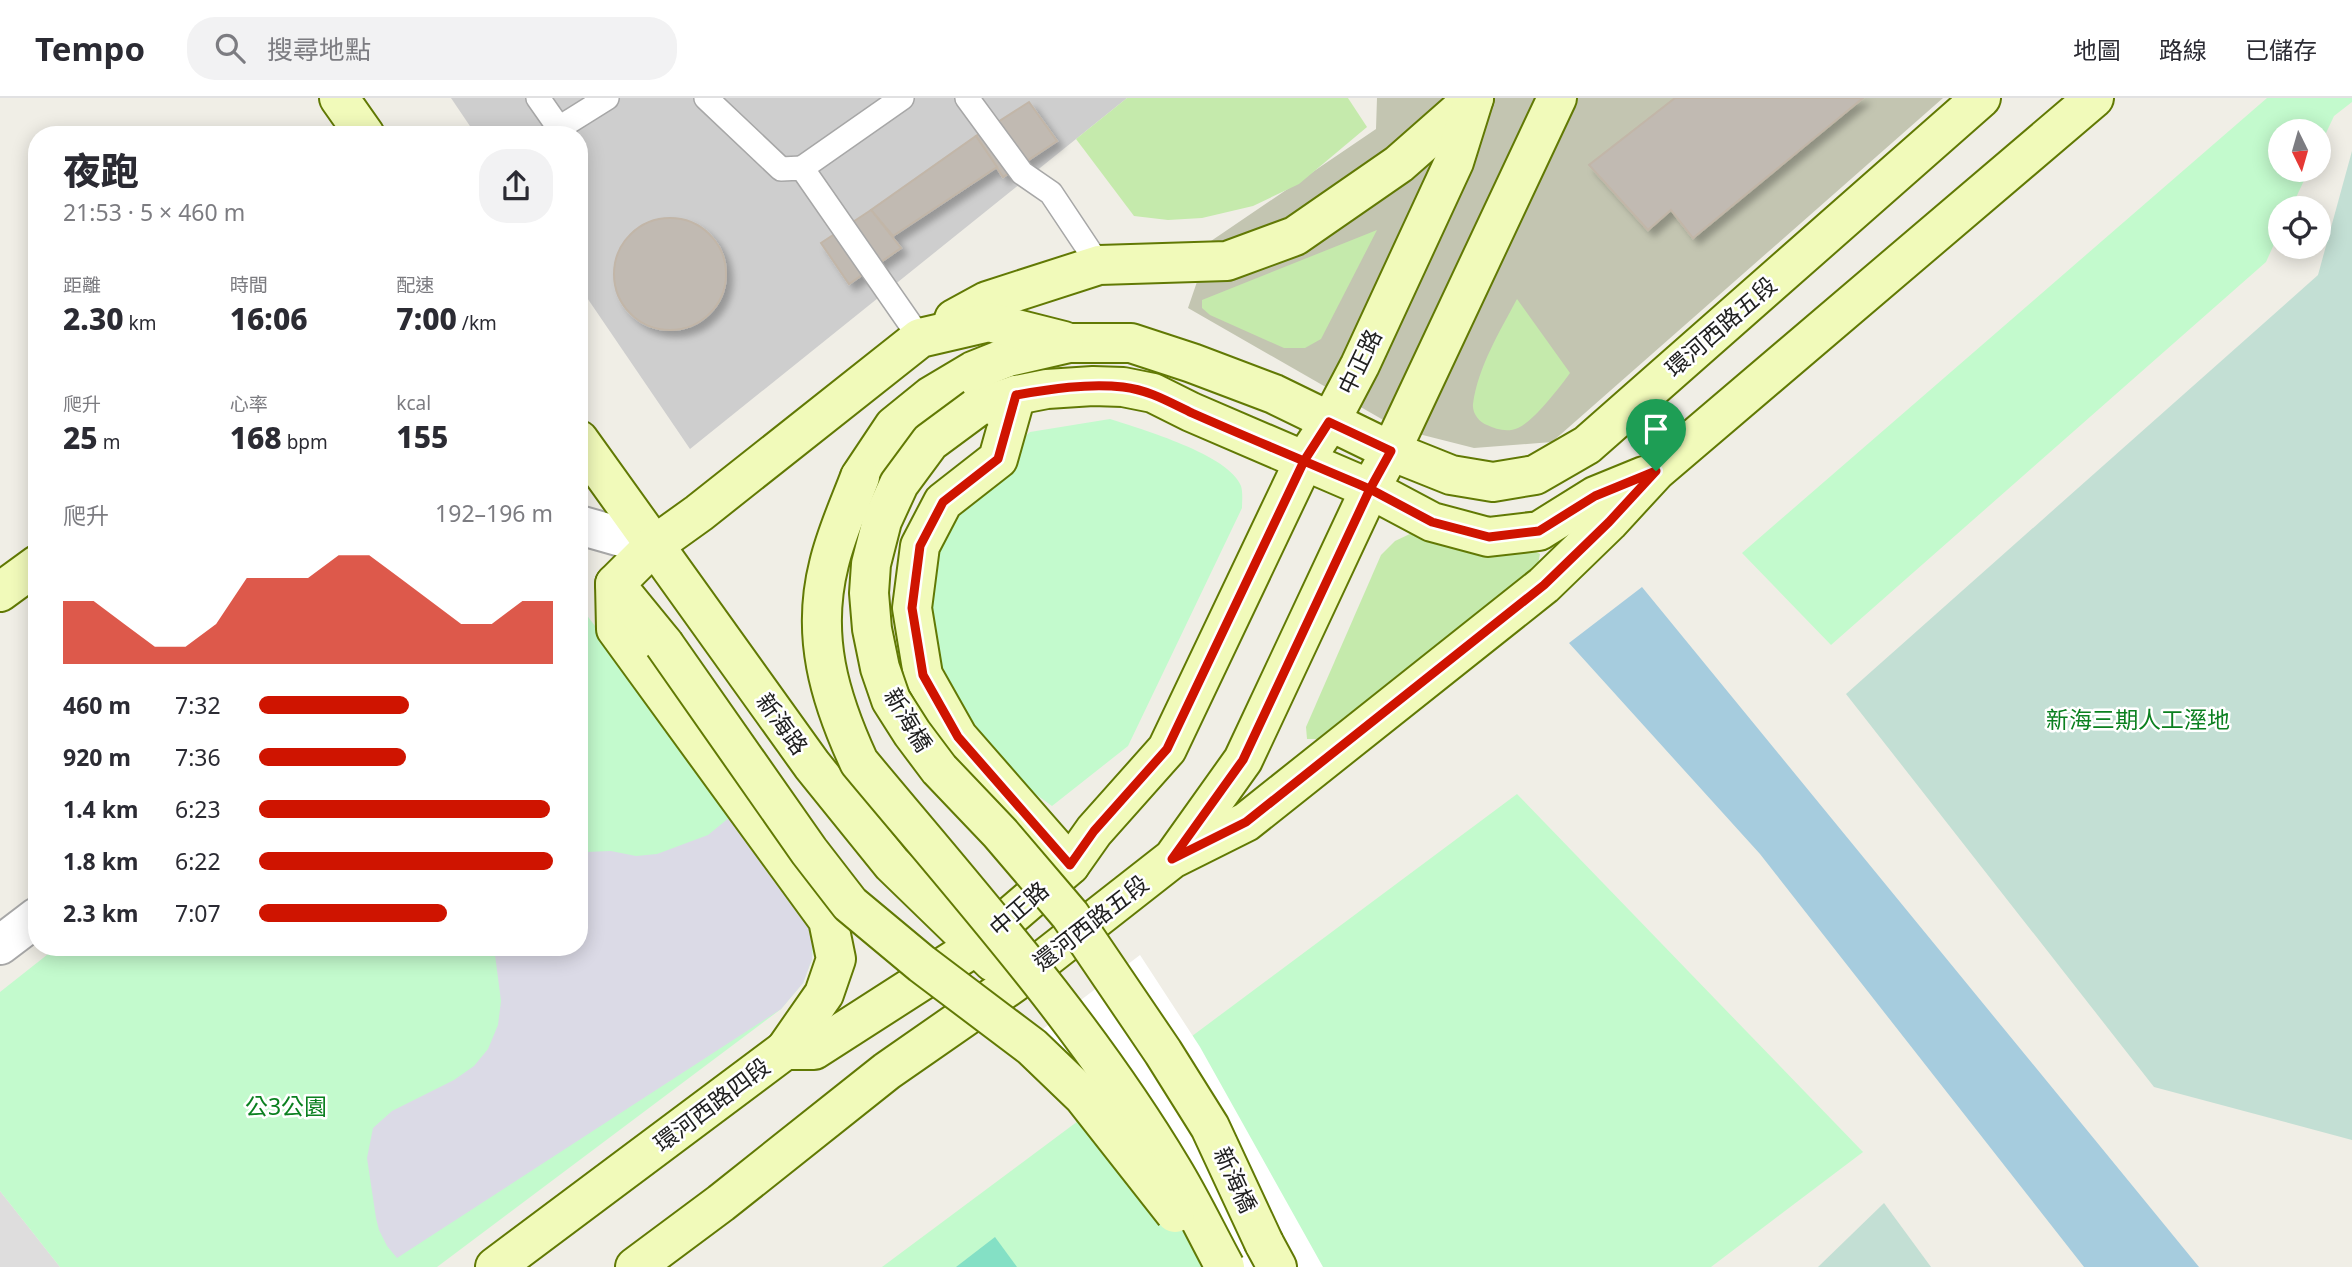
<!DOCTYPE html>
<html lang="zh-TW">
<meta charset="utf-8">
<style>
:root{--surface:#fff;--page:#f2f2f3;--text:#2b2b33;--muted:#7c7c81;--line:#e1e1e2;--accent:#cf1400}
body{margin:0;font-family:"Noto Sans","Noto Sans TC",sans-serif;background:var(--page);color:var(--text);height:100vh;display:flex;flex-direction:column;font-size:26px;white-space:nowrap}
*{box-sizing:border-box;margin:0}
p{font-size:23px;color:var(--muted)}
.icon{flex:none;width:38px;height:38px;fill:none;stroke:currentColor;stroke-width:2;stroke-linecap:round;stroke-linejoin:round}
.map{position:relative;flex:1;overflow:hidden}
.sheet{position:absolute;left:28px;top:28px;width:560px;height:830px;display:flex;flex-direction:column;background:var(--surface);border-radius:28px;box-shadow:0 4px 18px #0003}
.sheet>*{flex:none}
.needle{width:46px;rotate:175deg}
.controls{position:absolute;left:2268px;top:21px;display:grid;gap:14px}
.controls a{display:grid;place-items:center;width:63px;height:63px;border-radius:50%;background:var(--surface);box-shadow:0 4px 18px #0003;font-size:35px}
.pin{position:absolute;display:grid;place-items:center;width:60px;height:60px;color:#fff;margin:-72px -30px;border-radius:50% 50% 50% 0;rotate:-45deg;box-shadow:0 0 7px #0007}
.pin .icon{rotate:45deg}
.round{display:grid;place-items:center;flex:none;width:74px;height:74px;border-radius:28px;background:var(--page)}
.summary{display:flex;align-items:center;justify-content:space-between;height:119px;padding:0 35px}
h1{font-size:38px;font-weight:800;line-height:52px}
.metrics{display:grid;grid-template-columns:repeat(3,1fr);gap:10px;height:119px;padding:7px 35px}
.metrics div{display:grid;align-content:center}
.metrics b{font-size:30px;font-weight:800}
.metrics small{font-size:19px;font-weight:400}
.metrics p{font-size:19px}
.chart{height:196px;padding:14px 35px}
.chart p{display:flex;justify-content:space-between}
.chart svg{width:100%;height:126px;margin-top:7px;fill:var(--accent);opacity:.7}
ul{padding:0 35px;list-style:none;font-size:23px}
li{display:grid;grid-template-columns:112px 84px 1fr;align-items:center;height:52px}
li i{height:18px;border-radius:9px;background:var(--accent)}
header{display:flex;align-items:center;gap:42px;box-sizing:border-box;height:98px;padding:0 35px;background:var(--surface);border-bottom:2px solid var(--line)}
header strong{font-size:33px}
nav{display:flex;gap:38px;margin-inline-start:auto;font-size:24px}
.search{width:490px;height:63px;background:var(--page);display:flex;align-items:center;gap:18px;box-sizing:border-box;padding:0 24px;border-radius:28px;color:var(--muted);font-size:26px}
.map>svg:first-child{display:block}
.residential{fill:#dedddd}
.religious{fill:#cecece}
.construction{fill:#c3c5b1}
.grass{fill:#c5eaac}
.wetland{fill:#c3dfd4}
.park{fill:#c3facd}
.pitch{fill:#84e0c5}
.plaza{fill:#dbdae6}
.water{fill:#a6ccde}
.pier{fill:#fff}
.building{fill:#c1bab2;stroke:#c2b6a8;stroke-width:2;filter:url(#shadow)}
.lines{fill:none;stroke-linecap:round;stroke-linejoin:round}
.lane-casing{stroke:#a7a7a7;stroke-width:26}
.street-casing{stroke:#a7a7a7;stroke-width:42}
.secondary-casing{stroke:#617904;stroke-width:42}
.lane{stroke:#fff;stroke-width:23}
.street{stroke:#fff;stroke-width:38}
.secondary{stroke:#f1faba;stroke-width:38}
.secondary-bridge-casing{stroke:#617904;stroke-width:42;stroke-linecap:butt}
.secondary-bridge{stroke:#f1faba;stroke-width:38}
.route-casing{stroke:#fff;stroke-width:14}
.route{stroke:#cf1400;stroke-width:9}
.labels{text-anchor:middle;stroke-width:5;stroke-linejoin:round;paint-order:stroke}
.street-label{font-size:23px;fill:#202020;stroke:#fff}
.park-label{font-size:23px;fill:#0b8020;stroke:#fff}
</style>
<header>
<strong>Tempo</strong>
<div class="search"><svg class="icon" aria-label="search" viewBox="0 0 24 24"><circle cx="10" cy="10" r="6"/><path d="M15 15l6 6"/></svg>搜尋地點</div>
<nav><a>地圖</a><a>路線</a><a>已儲存</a></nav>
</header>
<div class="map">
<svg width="2352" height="1169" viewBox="0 0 2352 1169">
<defs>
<filter id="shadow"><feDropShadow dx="6" dy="6" stdDeviation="3.5" flood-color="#0004"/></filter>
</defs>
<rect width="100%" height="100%" fill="#f0eee6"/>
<path class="residential" d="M0,1093l60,76h-60z"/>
<path class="religious" d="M451,0h676l-437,351 -111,-163v-151h-103z"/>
<path class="construction" d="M1377,0h566l-391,344 -78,6 -75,-19 -211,-121 23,-67 165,-112z"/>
<g class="grass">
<path d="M1127,0h221l19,29 -68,57 -46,22 -51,12 -34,2 -34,-4 -58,-77z"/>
<path d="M1377,132l-56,109 -16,9h-21l-74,-33 -8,-7v-8z"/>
<path d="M1517,201l53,74c-10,14 -37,49 -52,55 -11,5 -22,1 -31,-3 -8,-3 -15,-12 -14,-21 5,-37 27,-73 44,-105z"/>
<path d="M1414,434l116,17 10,5 -2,10 -221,175h-10l-1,-12 75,-172 14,-14z"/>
</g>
<g class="wetland">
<path d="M2352,53v989l-198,-53 -308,-393 472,-419z"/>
<path d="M1884,1105l47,64h-113z"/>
</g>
<g class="park">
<path d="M2267,0h85v4l-18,14 -15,32v-17h-39v39h29l-18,38h-11v23l-14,31 -435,383 -89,-92z"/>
<path d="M1110,321c31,10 120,36 131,67 2,6 1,16 1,22l-114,238 -76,60 -43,-31 -45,-67 -32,-61 -7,-56 13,-70 33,-36 59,-53z"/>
<path d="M579,507l217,284 17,58 -1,12 -9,24 -22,26 -344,258h-377l-60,-76v-199l57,-45h522z"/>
<path d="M1517,696l346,358 -152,115h-829z"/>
</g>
<path class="pitch" d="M995,1139l22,30h-61z"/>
<path class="plaza" d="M730,719l82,112v30l-9,24 -22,26 -384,249 -10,-12 -8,-16 -3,-12 -9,-60 6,-30 19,-17 62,-31 20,-14 14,-17 10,-24 3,-24 -7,-54h85v-92l7,-3 25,-1 25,5 21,-2 51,-19z"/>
<path class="water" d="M1642,489l557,680h-115l-324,-413 -191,-211z"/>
<path class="pier" d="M1140,857l60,92 123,220h-111l-102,-142 -96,-74z"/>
<g class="building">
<path d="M1675,0h188l-170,140 -22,-28 -23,20 -59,-65z"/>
<path d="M1029,4l28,39 -54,36 -27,-41z"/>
<path d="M976,38l21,31 -104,69 -22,-26z"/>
<path d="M871,112l30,38 -52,36 -28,-41z"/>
<circle cx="670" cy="176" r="56"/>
</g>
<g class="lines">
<g class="lane-casing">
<g id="lane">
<path d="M538,0l21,30 48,-30"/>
<path d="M706,0l75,71 21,-1 118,170"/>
<path d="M967,0l55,75 29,20 48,72"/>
<path d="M802,70l100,-70"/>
</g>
</g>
<g class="street-casing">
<g id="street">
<path d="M579,427l74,21"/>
<path d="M0,847l37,-28"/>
</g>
</g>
<g class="secondary-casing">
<g id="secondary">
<path d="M339,0l26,37"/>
<path d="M954,221l33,-18 112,-36 128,-4 68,-25 104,-72 75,-66"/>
<path d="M1016,297l-18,64 -55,43 -23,44 -8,62 11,67 35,62 112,128"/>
<path d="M976,310l40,-13 31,-6 46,-3 30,1 30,6 38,19 179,77 62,33 56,15 51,-6 56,-35 49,-20"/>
<path d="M579,342l233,325 80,99 101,98"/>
<path d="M860,379l34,-51 37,-30 42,-25 35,-14 61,-14h62l61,20 82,31 117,57 60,24 42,7 42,-7 52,-30 394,-347"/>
<path d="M615,486l1,45 212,291 8,39 -12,35 -39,56"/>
<path d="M0,494l37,-27"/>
<path d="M664,546l-49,-60 38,-38 46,-33 221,-175 69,-16 75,19"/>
<path d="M1176,756l67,-94 127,-271 21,-38 166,-353"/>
<path d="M1264,1145l13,24"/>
<path d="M495,1169l290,-217h29l162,-104 94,-81 24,-34 73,-82 137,-288 26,-39 30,-57 94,-203 20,-64"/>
<path d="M635,1169l86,-64 166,-132 128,-89 157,-123 74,-37 298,-237 65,-63 47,-51 438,-373"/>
</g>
</g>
<use href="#lane" class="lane"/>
<use href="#street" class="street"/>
<use href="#secondary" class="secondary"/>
<g class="secondary-bridge-casing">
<g id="secondary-bridge">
<path d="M976,310l-46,34 -31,42 -17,37 -11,43 -2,29 3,36 8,39 11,32 21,33 27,36 61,64 70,82 93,137 47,75 54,116"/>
<path d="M860,379c-11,29 -24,57 -31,87 -18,71 0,133 30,198 109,131 225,260 313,407 19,31 35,65 53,98"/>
<path d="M664,546l145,207 41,53 72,60 110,83 51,49 92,117"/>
</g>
</g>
<use href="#secondary-bridge" class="secondary-bridge"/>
</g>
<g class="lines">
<g class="route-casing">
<path id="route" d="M1656,373l-61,25 -56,35 -50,6 -57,-15 -62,-33 21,-38 -62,-29 -25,39 -137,288 -73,82 -24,34 -112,-128 -35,-62 -11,-67 8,-62 23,-44 55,-43 18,-64c34,-6 72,-12 107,-8 26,3 46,15 69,26 59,26 119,51 178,76l-127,271 -71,99 74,-37 298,-237 65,-63 47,-51"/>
</g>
<use href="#route" class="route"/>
</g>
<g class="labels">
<g class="street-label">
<text transform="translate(1721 229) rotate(-41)" y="8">環河西路五段</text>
<text transform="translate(1360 264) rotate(-64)" y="8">中正路</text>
<text transform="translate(908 622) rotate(59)" y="8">新海橋</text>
<text transform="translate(782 626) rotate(54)" y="8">新海路</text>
<text transform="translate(1019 811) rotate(-41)" y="8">中正路</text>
<text transform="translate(1091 825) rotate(-38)" y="8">還河西路五段</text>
<text transform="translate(712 1007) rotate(-37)" y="8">環河西路四段</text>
<text transform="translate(1235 1082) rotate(65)" y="8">新海橋</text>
</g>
<g class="park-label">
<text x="2138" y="630">新海三期人工溼地</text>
<text x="286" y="1017">公3公園</text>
</g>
</g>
</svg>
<div class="controls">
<a><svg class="needle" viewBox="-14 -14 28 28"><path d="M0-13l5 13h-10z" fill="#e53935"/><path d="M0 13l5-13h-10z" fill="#7c7c81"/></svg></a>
<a><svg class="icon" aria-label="locate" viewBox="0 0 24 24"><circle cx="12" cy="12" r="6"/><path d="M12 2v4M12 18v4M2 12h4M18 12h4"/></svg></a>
</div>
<div class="pin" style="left:1656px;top:373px;background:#1e9e55"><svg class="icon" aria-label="arrive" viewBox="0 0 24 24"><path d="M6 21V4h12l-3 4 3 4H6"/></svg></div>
<section class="sheet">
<div class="summary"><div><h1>夜跑</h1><p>21:53 · 5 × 460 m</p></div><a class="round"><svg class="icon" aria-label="share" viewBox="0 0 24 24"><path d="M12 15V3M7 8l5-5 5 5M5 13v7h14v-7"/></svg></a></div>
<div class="metrics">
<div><p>距離</p><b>2.30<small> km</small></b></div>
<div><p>時間</p><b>16:06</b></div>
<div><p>配速</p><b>7:00<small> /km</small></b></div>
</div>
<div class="metrics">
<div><p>爬升</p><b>25<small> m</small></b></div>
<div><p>心率</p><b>168<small> bpm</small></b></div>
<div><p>kcal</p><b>155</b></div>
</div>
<div class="chart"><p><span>爬升</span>192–196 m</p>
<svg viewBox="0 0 160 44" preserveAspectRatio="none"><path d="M0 44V22L10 22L20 30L30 38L40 38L50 30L60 14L70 14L80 14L90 6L100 6L110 14L120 22L130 30L140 30L150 22L160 22V44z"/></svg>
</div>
<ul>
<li><b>460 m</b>7:32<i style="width:51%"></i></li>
<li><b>920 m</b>7:36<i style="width:50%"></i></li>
<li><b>1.4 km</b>6:23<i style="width:99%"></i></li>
<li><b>1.8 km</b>6:22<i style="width:100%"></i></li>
<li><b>2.3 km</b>7:07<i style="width:64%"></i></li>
</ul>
</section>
</div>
